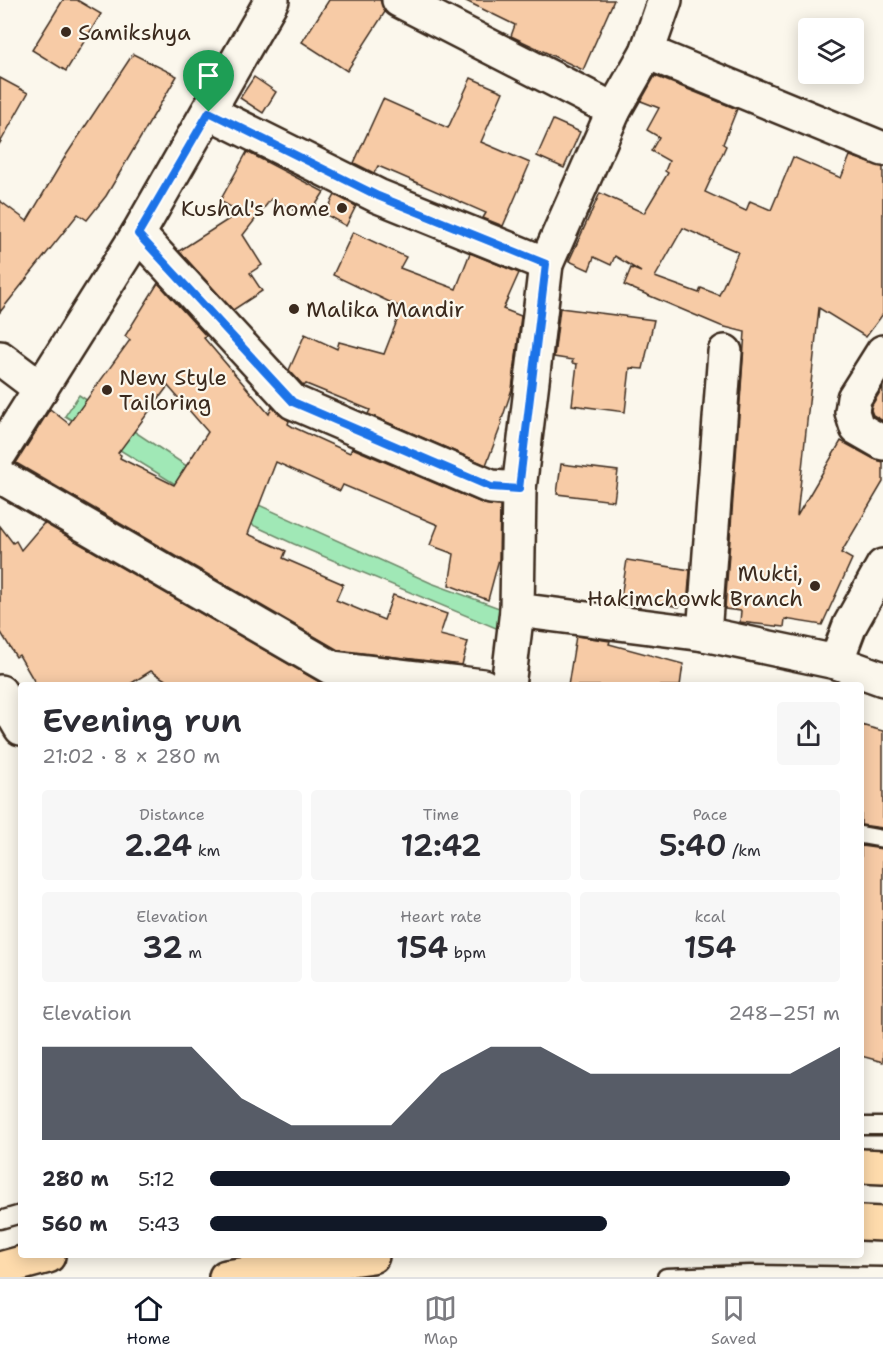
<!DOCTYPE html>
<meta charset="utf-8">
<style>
:root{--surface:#fff;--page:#f7f7f7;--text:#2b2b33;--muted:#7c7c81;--line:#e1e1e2;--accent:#111827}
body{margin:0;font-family:"Shantell Sans",sans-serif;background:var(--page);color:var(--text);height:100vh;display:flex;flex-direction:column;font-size:22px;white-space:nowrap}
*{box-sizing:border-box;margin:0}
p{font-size:20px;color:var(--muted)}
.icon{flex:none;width:33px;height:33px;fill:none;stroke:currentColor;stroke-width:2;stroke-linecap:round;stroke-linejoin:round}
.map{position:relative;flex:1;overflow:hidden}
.panel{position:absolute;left:18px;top:682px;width:846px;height:576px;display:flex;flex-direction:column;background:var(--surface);border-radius:6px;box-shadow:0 3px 15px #0003}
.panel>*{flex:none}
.controls{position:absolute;left:798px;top:18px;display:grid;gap:12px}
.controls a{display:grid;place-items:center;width:66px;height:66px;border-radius:6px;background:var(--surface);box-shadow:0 3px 15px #0003;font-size:30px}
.pin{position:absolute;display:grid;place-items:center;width:51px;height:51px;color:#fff;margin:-62px -26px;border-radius:50% 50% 50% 0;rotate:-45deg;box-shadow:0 0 6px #0007}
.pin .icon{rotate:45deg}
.round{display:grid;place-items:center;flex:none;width:63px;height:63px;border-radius:6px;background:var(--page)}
.summary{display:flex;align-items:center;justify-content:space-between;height:102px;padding:0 24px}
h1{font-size:33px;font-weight:600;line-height:45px}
.figures{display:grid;grid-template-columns:repeat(3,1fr);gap:9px;height:102px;padding:6px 24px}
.figures div{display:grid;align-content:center;border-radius:6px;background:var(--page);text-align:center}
.figures b{font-size:30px;font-weight:600}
.figures small{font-size:16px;font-weight:400}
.figures p{font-size:16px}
.chart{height:168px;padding:12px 24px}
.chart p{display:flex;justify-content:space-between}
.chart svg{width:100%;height:108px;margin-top:6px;fill:var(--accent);opacity:.7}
ul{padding:0 24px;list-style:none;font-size:20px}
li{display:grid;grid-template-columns:96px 72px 1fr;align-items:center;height:45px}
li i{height:15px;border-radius:8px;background:var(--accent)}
.dock{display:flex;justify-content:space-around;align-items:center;height:84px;border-top:2px solid var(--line);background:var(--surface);font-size:16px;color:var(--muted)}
.dock a{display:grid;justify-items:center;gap:3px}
.dock .on{color:var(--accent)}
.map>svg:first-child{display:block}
.green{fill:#a0e8b6;stroke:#6e896a;stroke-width:1.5}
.building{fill:#f7cba6;stroke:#3b2a1e;stroke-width:1.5;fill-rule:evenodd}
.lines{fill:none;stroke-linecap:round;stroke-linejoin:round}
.lane-casing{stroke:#3b2a1e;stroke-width:21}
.street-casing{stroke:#3b2a1e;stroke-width:38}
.secondary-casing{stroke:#3b2a1e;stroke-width:38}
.highway-casing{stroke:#3b2a1e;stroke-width:38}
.lane{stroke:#fbf7ec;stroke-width:16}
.street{stroke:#fbf7ec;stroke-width:33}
.secondary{stroke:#fbf7ec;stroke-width:33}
.highway{stroke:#fedbac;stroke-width:33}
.route-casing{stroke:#fff;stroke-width:12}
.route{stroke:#1a73e8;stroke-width:8}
.poi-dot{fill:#3b2a1e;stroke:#fbf7ec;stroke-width:2}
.labels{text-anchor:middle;stroke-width:4.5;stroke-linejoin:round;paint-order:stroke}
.poi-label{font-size:22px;fill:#3b2a1e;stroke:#fbf7ec;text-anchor:start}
</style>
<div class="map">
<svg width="883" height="1277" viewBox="0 0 883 1277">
<rect width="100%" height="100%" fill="#fbf7ec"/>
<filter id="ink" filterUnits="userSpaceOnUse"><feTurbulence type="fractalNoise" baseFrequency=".0167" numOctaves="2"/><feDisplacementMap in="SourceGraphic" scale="12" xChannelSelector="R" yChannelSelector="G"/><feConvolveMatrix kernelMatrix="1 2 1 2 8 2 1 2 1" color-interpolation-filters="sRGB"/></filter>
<g filter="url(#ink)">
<path class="green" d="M79,395l138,91 214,97 79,29 -2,21 -214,-89 -85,-39 -144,-89z"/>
<g class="building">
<path d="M63,0h14l24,14 -35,57 -34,-21z"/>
<path d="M329,0h51l5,12 -38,59 -45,-29z"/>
<path d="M464,0h150l-31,70 -72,-34 4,-11z"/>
<path d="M133,54l44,22 -71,120 -19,24 -9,-6 -78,98v-111l27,20 38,-64z"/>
<path d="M655,76l82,33 -14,35 3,2 -21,46 41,19 4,-10 21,9 22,-53 48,21 9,-22 33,11v147l-17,23 -47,-29 -22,208 44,-75 33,18 9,3v20l-42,71 11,6 -30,66 -37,-6 -1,8 -44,-5 1,-11 -16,-2 20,-277 -24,-6 -97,-41 7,-17 10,4 -26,-16 -4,9 -17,-8 -5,13 -20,-9 31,-68 44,20 24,-40 -3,-2 4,-10 -18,-10 8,-14 -12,-7 12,-22 -18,-7zM683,228l55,24 -19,43 -18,-7 -2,5 -44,-16z"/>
<path d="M254,77l22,15 -13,21 -23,-15z"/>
<path d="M0,78l28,15 -28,50z"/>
<path d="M471,78l32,14 -22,50 49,21 -27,63 -20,-8 3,-5 -89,-39 -19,-8 -4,7 -20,-10 29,-64 65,29z"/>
<path d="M553,120l27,12 -16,36 -27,-12z"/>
<path d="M247,152l77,40 -16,25 -37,-18 -28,36 19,30 -12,8 12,18 -29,19 -54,-59 61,-39 -20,-11z"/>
<path d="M335,195l21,11 -10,20 -21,-12z"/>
<path d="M353,232l53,25 -6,11 56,21 14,-36 49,20 -16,36 18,7 -9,73 -11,33 1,1 -16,42 -118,-51 2,-4 -64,-26 -2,2 -15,-16 16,-36 32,15 2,-7 45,12 18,-46 -69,-33z"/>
<path d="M158,283l48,53 -2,2 65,76 3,-7 8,8 9,6 -1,3 5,3 57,26 2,-5 132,56 16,2 -1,53 -11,41 -39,-15 5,-31 -24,-9 8,-20 -95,-40 -3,6 -64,-29 -28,72 38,17 -3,7 60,26 -7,16 48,20 9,-25 54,19 -7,21 28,7 -6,23 -124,-15 -322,-187 34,-54 19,15 61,-84 -5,-4zM168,386l40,46 -34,53 -54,-27 1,-3 -3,-2z"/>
<path d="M560,308l94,12 -11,49 -13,-1 -5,44 -53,-7 5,-41 -5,-1 1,-3 -19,-3z"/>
<path d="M883,387v34l-10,-6 -2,-5 1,-5z"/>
<path d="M561,464l57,7 -4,30 -57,-7z"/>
<path d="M44,523l279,161 3,2h-151l-24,-15 -24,15h-90l-18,-31 -3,2 -16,-26v-105l13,17 3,-2 5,9z"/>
<path d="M627,560l63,10 -3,36 -7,-1 -1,2 -58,-10z"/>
<path d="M576,636l34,5 -1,3 74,20 -3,22h-112z"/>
<path d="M861,725l22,6v97l-22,-3z"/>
<path d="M861,846l22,3v213l-22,-6z"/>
</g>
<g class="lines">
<g class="lane-casing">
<g id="lane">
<path d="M861,835l22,4"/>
<path d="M861,1126h22"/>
<path d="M0,1220l21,-6"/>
<path d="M666,1277l84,-3 133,2"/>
</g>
</g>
<g class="street-casing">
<g id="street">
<path d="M399,0l215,110"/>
<path d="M647,52l236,97"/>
<path d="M209,112l169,84 168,68"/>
<path d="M138,234l155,168 198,85 28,2"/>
<path d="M883,352l-29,46 -2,14 5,16 26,15"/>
<path d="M0,358l41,31"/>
<path d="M0,476l332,192 151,18"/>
<path d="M517,610l187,24 132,28 47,17"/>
<path d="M704,634l21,-282"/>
<path d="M836,662l14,-37 33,-59"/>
<path d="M508,686l9,-76 2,-121 27,-225 68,-154 33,-58 18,-52"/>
</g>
</g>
<g class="secondary-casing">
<g id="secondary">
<path d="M0,453l138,-219 134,-234"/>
<path d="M0,692l21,36"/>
</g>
</g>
<g class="highway-casing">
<g id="highway">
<path d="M861,1166l22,1"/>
<path d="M861,1223l22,1"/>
<path d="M0,1269l48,-13"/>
<path d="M226,1277l146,-21"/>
</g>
</g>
<use href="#lane" class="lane"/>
<use href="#street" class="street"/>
<use href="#secondary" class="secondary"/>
<use href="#highway" class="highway"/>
</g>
</g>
<g class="lines" filter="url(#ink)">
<g class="route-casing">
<path id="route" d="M209,112l169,84 168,68 -27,225 -28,-2 -198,-85 -155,-168z"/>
</g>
<use href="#route" class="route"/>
</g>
<g class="poi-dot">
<circle cx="66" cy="32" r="6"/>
<circle cx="342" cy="208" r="6"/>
<circle cx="294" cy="309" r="6"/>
<circle cx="107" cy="390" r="6"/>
<circle cx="815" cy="586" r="6"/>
</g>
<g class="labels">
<g class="poi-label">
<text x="78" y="40">Samikshya</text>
<text x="330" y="216" text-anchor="end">Kushal's home</text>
<text x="306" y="317">Malika Mandir</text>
<text x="119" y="385">New Style<tspan x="119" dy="25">Tailoring</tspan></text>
<text x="803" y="581" text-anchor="end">Mukti,<tspan x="803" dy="25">Hakimchowk Branch</tspan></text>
</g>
</g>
</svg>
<div class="controls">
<a><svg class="icon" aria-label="layers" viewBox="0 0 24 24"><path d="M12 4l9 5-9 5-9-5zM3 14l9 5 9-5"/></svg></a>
</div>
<div class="pin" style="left:209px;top:112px;background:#1e9e55"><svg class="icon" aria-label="arrive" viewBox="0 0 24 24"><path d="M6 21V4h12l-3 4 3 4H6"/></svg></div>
<section class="panel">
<div class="summary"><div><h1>Evening run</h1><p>21:02 · 8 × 280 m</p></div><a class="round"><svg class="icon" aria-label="share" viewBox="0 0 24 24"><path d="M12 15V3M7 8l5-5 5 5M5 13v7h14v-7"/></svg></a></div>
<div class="figures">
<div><p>Distance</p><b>2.24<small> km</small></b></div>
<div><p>Time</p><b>12:42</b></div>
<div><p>Pace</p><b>5:40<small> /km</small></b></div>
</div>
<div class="figures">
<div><p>Elevation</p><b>32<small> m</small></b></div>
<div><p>Heart rate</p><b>154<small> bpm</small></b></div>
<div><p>kcal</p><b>154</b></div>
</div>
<div class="chart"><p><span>Elevation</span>248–251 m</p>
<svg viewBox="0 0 160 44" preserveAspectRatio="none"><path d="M0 44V6L10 6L20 6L30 6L40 27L50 38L60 38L70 38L80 17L90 6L100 6L110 17L120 17L130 17L140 17L150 17L160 6V44z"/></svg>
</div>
<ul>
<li><b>280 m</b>5:12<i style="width:92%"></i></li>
<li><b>560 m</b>5:43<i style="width:63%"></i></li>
</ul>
</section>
</div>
<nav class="dock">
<a class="on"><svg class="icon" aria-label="home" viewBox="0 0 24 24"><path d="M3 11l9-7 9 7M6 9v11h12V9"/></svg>Home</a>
<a><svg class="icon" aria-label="map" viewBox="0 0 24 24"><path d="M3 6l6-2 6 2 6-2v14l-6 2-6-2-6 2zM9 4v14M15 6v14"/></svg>Map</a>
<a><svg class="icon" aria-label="saved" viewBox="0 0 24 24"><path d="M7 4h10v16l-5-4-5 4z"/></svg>Saved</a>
</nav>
